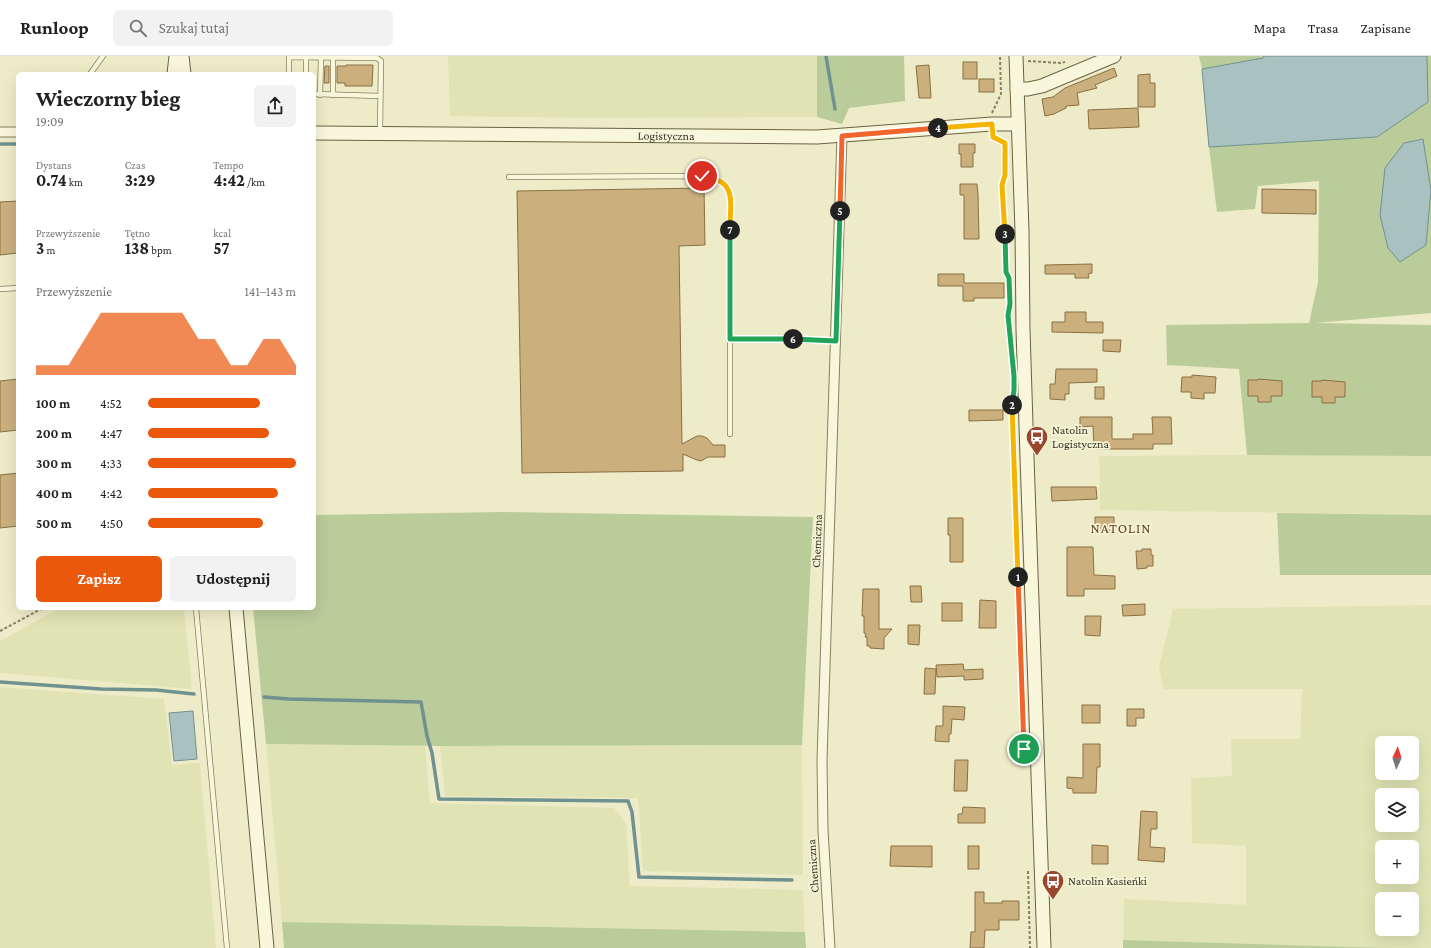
<!DOCTYPE html>
<html lang="pl">
<meta charset="utf-8">
<style>
:root{--surface:#fff;--page:#f2f2f2;--text:#222;--muted:#767676;--line:#e0e0e0;--accent:#ea580c}
body{margin:0;font-family:"Crimson Pro",serif;background:var(--page);color:var(--text);height:100vh;display:flex;flex-direction:column;font-size:15px;white-space:nowrap}
*{box-sizing:border-box;margin:0}
p{font-size:13px;color:var(--muted)}
.icon{flex:none;width:22px;height:22px;fill:none;stroke:currentColor;stroke-width:2;stroke-linecap:round;stroke-linejoin:round}
.map{position:relative;flex:1;overflow:hidden}
.panel{position:absolute;left:16px;top:16px;width:300px;height:538px;display:flex;flex-direction:column;background:var(--surface);border-radius:6px;box-shadow:0 4px 16px #0002}
.panel>*{flex:none}
.needle{width:26px;rotate:4deg}
.buttons{position:absolute;left:1375px;top:680px;display:grid;gap:8px}
.buttons a{display:grid;place-items:center;width:44px;height:44px;border-radius:6px;background:var(--surface);box-shadow:0 4px 16px #0002;font-size:20px}
.pin{position:absolute;display:grid;place-items:center;width:34px;height:34px;color:#fff;margin:-17px;border:2px solid #fff;border-radius:50%;box-shadow:0 1px 4px #0007}
.km{position:absolute;width:20px;height:20px;margin:-10px;border-radius:50%;background:#222;color:#fff;font-size:11px;line-height:20px;text-align:center}
.round{display:grid;place-items:center;flex:none;width:42px;height:42px;border-radius:6px;background:var(--page)}
.head{display:flex;align-items:center;justify-content:space-between;height:68px;padding:0 20px}
h1{font-size:22px;font-weight:700;line-height:30px}
.stats{display:grid;grid-template-columns:repeat(3,1fr);gap:6px;height:68px;padding:4px 20px}
.stats div{display:grid;align-content:center}
.stats b{font-size:17px;font-weight:700}
.stats small{font-size:11px;font-weight:400}
.stats p{font-size:11px}
.chart{height:112px;padding:8px 20px}
.chart p{display:flex;justify-content:space-between}
.chart svg{width:100%;height:72px;margin-top:4px;fill:var(--accent);opacity:.7}
.cta{display:flex;gap:8px;margin-top:auto;padding:8px 20px}
.cta a{flex:1;height:46px;border-radius:6px;background:var(--accent);color:#fff;font-size:16px;font-weight:700;line-height:46px;text-align:center}
.cta a+a{background:var(--page);color:var(--text)}
ul{padding:0 20px;list-style:none;font-size:13px}
li{display:grid;grid-template-columns:64px 48px 1fr;align-items:center;height:30px}
li i{height:10px;border-radius:5px;background:var(--accent)}
header{display:flex;align-items:center;gap:24px;box-sizing:border-box;height:56px;padding:0 20px;background:var(--surface);border-bottom:1px solid var(--line)}
header strong{font-size:19px}
nav{display:flex;gap:22px;margin-inline-start:auto;font-size:14px}
.search{width:280px;height:36px;background:var(--page);display:flex;align-items:center;gap:10px;box-sizing:border-box;padding:0 14px;border-radius:6px;color:var(--muted);font-size:15px}
.map>svg:first-child{display:block}
.farmland{fill:#e0e4b5;fill-rule:evenodd}
.green{fill:#bbcc9b}
.water{fill:#a9c2c1;stroke:#6f9190}
.lines{fill:none;stroke-linecap:round;stroke-linejoin:round}
.stream{stroke:#6f9190;stroke-width:3.5}
.building{fill:#cbb07e;stroke:#896f43}
.lane-casing{stroke:#8a7f5d;stroke-width:6}
.street-casing{stroke:#8a7f5d;stroke-width:11}
.secondary-casing{stroke:#6c6040;stroke-width:15}
.path{stroke:#8a7f5d;stroke-width:2;stroke-dasharray:3 2;stroke-linecap:butt}
.lane{stroke:#f9f7db;stroke-width:4.5}
.street{stroke:#f9f7db;stroke-width:9}
.secondary{stroke:#f9f7db;stroke-width:13}
.split-1-casing{stroke:#fff;stroke-width:8}
.split-2-casing{stroke:#fff;stroke-width:8}
.split-3-casing{stroke:#fff;stroke-width:8}
.split-4-casing{stroke:#fff;stroke-width:8}
.split-5-casing{stroke:#fff;stroke-width:8}
.split-6-casing{stroke:#fff;stroke-width:8}
.split-7-casing{stroke:#fff;stroke-width:8}
.split-8-casing{stroke:#fff;stroke-width:8}
.split-1{stroke:#f0652b;stroke-width:5}
.split-2{stroke:#f5b400;stroke-width:5}
.split-3{stroke:#22a559;stroke-width:5}
.split-4{stroke:#f5b400;stroke-width:5}
.split-5{stroke:#f0652b;stroke-width:5}
.split-6{stroke:#22a559;stroke-width:5}
.split-7{stroke:#22a559;stroke-width:5}
.split-8{stroke:#f5b400;stroke-width:5}
.labels{text-anchor:middle;stroke-width:3.5;stroke-linejoin:round;paint-order:stroke}
.street-label{font-size:12px;fill:#3a3320;stroke:#f5f4d7}
.poi-label{font-size:12px;fill:#3a3320;stroke:#f5f4d7;text-anchor:start}
.quarter-label{font-size:14px;letter-spacing:1px;fill:#673f20;stroke:#f5f4d7}
</style>
<header>
<strong>Runloop</strong>
<div class="search"><svg class="icon" aria-label="search" viewBox="0 0 24 24"><circle cx="10" cy="10" r="6"/><path d="M15 15l6 6"/></svg>Szukaj tutaj</div>
<nav><a>Mapa</a><a>Trasa</a><a>Zapisane</a></nav>
</header>
<div class="map">
<svg width="1431" height="892" viewBox="0 0 1431 892">
<rect width="100%" height="100%" fill="#eeecc8"/>
<g class="farmland">
<path d="M448,0h369v61l-232,1 -135,-2z"/>
<path d="M1247,399l184,1v59l-331,-5 -1,-54z"/>
<path d="M1431,549v343h-44l-264,-8 1,-41 122,6v-59l-54,-3 -1,-65 41,-2 -1,-37h69l2,-50h-139l-4,-22 14,-58zM1382,687h30v30h-30zM1382,739h30v30h-30zM1382,791h30v30h-30zM1382,843h30v30h-30z"/>
<path d="M60,552h124l8,81 -192,-16v-32z"/>
<path d="M0,631l164,12 8,66 28,-2 16,185h-216z"/>
<path d="M266,688l159,2 5,57 184,5 12,15 4,63 173,4 2,42 -523,-10z"/>
<path d="M802,689l1,130 -160,-4 -5,-73 -193,-2 -5,-50z"/>
</g>
<g class="green">
<path d="M817,0h87l1,45 -56,7 -7,16 -25,-7z"/>
<path d="M1199,0h65l-1,2 -61,11z"/>
<path d="M1427,0h4v257l-116,10 116,2v131l-184,-1 -8,-86 -72,-4 -1,-40 143,-2 9,-41 1,-101 -61,5 -3,23 -38,3 -8,-65 168,-10 51,-35z"/>
<path d="M502,456l311,5 -11,228 -362,1 -174,-2 -13,-136h61v-93z"/>
<path d="M1277,457l154,2v60h-151z"/>
<path d="M282,866l523,10 1,16h-522z"/>
<path d="M1123,884l264,8h-264z"/>
</g>
<g class="water">
<path d="M1264,0h163l1,46 -51,35 -168,10 -7,-78 61,-11z"/>
<path d="M1423,83l8,51 -5,55 -26,17 -12,-14 -8,-33 5,-47 19,-25z"/>
<path d="M193,655l4,48 -23,2 -5,-48z"/>
</g>
<g class="lines">
<g class="stream">
<path d="M826,0l9,53"/>
<path d="M0,88h18"/>
<path d="M0,626l101,7 55,1 38,4"/>
<path d="M264,641l25,2 132,3 6,34 5,17 7,46 189,2 4,11 7,65 153,3"/>
</g>
</g>
<g class="building">
<rect x="963" y="6" width="14" height="17"/>
<path d="M346,9h27l-1,21h-27v-3h-8v-17h9z"/>
<path d="M929,9l2,33h-12l-3,-32z"/>
<path d="M325,10h4v17h-5z"/>
<path d="M1114,12l3,8 -22,9 2,3 -20,5 2,12 -13,1v2l-12,6 -9,2 -3,-17 11,-2 12,-9z"/>
<path d="M1150,18v9h5v24h-17v-32z"/>
<rect x="979" y="23" width="15" height="13"/>
<path d="M1138,52l1,19 -50,2 -1,-19z"/>
<path d="M959,88h16v9h-2v14h-12v-13h-2z"/>
<path d="M960,128h17l1,10 1,45h-15v-44h-4z"/>
<path d="M704,132l1,57 -26,1 3,198 15,-8h5l5,2 6,7h12v12h-17l-7,4 -4,-1 -14,-6v17l-161,2 -5,-282z"/>
<path d="M1262,133l54,1v24l-54,-1z"/>
<path d="M18,145v52l-18,2v-53z"/>
<path d="M1092,208v9l-4,1 1,4h-14v-4h-30v-9z"/>
<path d="M938,218h26v9h40v15h-30v3h-11v-15h-25z"/>
<path d="M1065,256h21v10h17v11l-51,-1v-10h13z"/>
<path d="M1103,284h18l-1,12 -17,-1z"/>
<path d="M1056,313h41v13l-28,1v11h-4v6l-15,-1v-15h5z"/>
<path d="M1192,319l24,2 -1,16h-11v6l-13,-1v-6h-10l1,-15h10z"/>
<path d="M18,323v51l-18,2v-51z"/>
<path d="M1258,323l24,2v15h-11v6h-13v-6h-10v-16h10z"/>
<path d="M1322,324l23,2v15h-10v6h-13v-6h-10v-16h10z"/>
<rect x="1095" y="331" width="9" height="12"/>
<path d="M969,354h34v10l-34,1z"/>
<path d="M1080,361h32v22h21v-5h20l-1,-17h19l1,27h-19v5h-59l-1,-23 -13,1z"/>
<path d="M18,417v53l-18,2v-53z"/>
<path d="M1051,431h45l1,12 -45,2z"/>
<path d="M1095,461h19v17l-19,-1z"/>
<path d="M948,462h15v44h-13v-27h-2z"/>
<path d="M1067,491h26l1,28 21,1v13h-31v7h-17z"/>
<path d="M1142,493h9v6h2v11h-6v2l-10,1 -1,-18h6z"/>
<path d="M910,530h11l1,16h-11z"/>
<path d="M863,533h16v40h13l-8,9v11l-14,-1v-2h-3v-9h-2l1,-3 -2,-1v-17h-2z"/>
<path d="M980,544l16,1v27h-17z"/>
<rect x="942" y="547" width="20" height="18"/>
<path d="M1145,548v11l-22,1 -1,-11z"/>
<path d="M1085,560h16l-1,20 -15,-1z"/>
<path d="M908,569h12l-1,20 -11,-1z"/>
<path d="M963,608l1,6 19,-1v10l-19,1v-4l-27,1 -1,-12z"/>
<path d="M925,612l11,1 -1,25h-11z"/>
<rect x="1082" y="649" width="18" height="18"/>
<path d="M943,650l22,1 -1,13 -12,-1 -1,15h-2v8l-14,-1 1,-15h7z"/>
<path d="M1127,653h17v9h-8v8h-9z"/>
<path d="M1083,688h17v23h-3l-1,26h-23v-4l-6,-1v-11l16,1z"/>
<path d="M955,704h13l-1,31h-13z"/>
<path d="M963,751l22,1v15h-27v-9h4z"/>
<path d="M1141,755l16,1v17h-6l-1,18 15,1 -1,14 -26,-2z"/>
<path d="M1092,789l16,1v18h-16z"/>
<path d="M891,790h41v21l-42,-1z"/>
<rect x="968" y="790" width="11" height="23"/>
<path d="M975,836h9v11h18v-2h17v19h-20v10h-14l-1,18h-14l1,-16h4z"/>
</g>
<g class="lines">
<g class="lane-casing">
<g id="lane">
<path d="M90,18l13,-18"/>
<path d="M289,18v-17l88,1 4,3 -1,71"/>
<path d="M306,18v-17"/>
<path d="M314,38l66,2"/>
<path d="M320,39l1,-37"/>
<path d="M333,39v-37"/>
<path d="M509,121l193,-1c18,2 25,4 28,23v235"/>
<path d="M0,233l18,-1"/>
<path d="M730,283l106,2"/>
<path d="M196,552l31,340"/>
</g>
</g>
<g class="street-casing">
<g id="street">
<path d="M0,76h18"/>
<path d="M830,892l-7,-118 -1,-70 20,-625"/>
</g>
</g>
<g class="secondary-casing">
<g id="secondary">
<path d="M182,0l2,18"/>
<path d="M1016,0l6,175 1,98 4,128 17,491"/>
<path d="M174,18l2,-18"/>
<path d="M1017,33h11l14,-3 72,-30"/>
<path id="s1" d="M314,77l503,4 175,-13h26"/>
<path d="M236,552l31,340"/>
</g>
</g>
<g class="path">
<path d="M1028,5l32,2 5,-1"/>
<path d="M992,57l9,-19 -1,-38"/>
<path d="M993,81l12,6v32l-3,10 4,87 3,8"/>
<path d="M1010,250l-1,9 1,23"/>
<path d="M1012,342l1,33"/>
<path d="M0,575l43,-23"/>
<path d="M1028,815l2,77"/>
</g>
<use href="#lane" class="lane"/>
<use href="#street" class="street"/>
<use href="#secondary" class="secondary"/>
</g>
<g class="lines">
<g class="split-1-casing">
<path id="split-1" d="M1018,521l6,172"/>
</g>
<g class="split-2-casing">
<path id="split-2" d="M1012,349l6,172"/>
</g>
<g class="split-3-casing">
<path id="split-3" d="M1005,178l1,38 3,6 1,26 -2,11 6,61v14l-2,15"/>
</g>
<g class="split-4-casing">
<path id="split-4" d="M938,72l54,-4 1,13 12,6v32l-3,10 3,49"/>
</g>
<g class="split-5-casing">
<path id="split-5" d="M840,155l2,-75 96,-8"/>
</g>
<g class="split-6-casing">
<path id="split-6" d="M793,283l43,2 4,-130"/>
</g>
<g class="split-7-casing">
<path id="split-7" d="M730,174v109h63"/>
</g>
<g class="split-8-casing">
<path id="split-8" d="M702,120c36,4 28,25 28,54"/>
</g>
<use href="#split-1" class="split-1"/>
<use href="#split-2" class="split-2"/>
<use href="#split-3" class="split-3"/>
<use href="#split-4" class="split-4"/>
<use href="#split-5" class="split-5"/>
<use href="#split-6" class="split-6"/>
<use href="#split-7" class="split-7"/>
<use href="#split-8" class="split-8"/>
</g>
<defs>
<g id="bus-pin" transform="scale(1.15)"><path d="M0 17L-7.5 6A9.5 9.5 0 1 1 7.5 6Z" fill="#98462e" stroke="#f5f4d7"/><path d="M-5-6H5V4H4V6H2V4H-2V6H-4V4H-5ZM-3.5-4V0h7V-4ZM-3.5 1.2v1.5H-2V1.2ZM2 1.2v1.5H3.5V1.2Z" fill="#fff"/></g>
</defs>
<g fill-rule="evenodd">
<use href="#bus-pin" x="1037" y="381"/>
<use href="#bus-pin" x="1053" y="825"/>
</g>
<g class="labels">
<g class="street-label">
<text dy="4" stroke="none"><textPath href="#s1" startOffset="352">Logistyczna</textPath></text>
<text transform="translate(817 485) rotate(-88)" y="4">Chemiczna</text>
<text transform="translate(813 810) rotate(-94)" y="4">Chemiczna</text>
</g>
<g class="poi-label">
<text x="1052" y="378">Natolin<tspan x="1052" dy="14">Logistyczna</tspan></text>
<text x="1068" y="829">Natolin Kasieńki</text>
</g>
<g class="quarter-label">
<text x="1121" y="477">NATOLIN</text>
</g>
</g>
</svg>
<div class="buttons">
<a><svg class="needle" viewBox="-14 -14 28 28"><path d="M0-13l5 13h-10z" fill="#e53935"/><path d="M0 13l5-13h-10z" fill="#767676"/></svg></a>
<a><svg class="icon" aria-label="layers" viewBox="0 0 24 24"><path d="M12 4l9 5-9 5-9-5zM3 14l9 5 9-5"/></svg></a>
<a>+</a>
<a>−</a>
</div>
<div class="pin" style="left:1024px;top:693px;background:#1e9e55"><svg class="icon" aria-label="arrive" viewBox="0 0 24 24"><path d="M6 21V4h12l-3 4 3 4H6"/></svg></div>
<div class="pin" style="left:702px;top:120px;background:#d93025"><svg class="icon" aria-label="check" viewBox="0 0 24 24"><path d="M5 12l5 5 9-10"/></svg></div>
<b class="km" style="left:1018px;top:521px">1</b>
<b class="km" style="left:1012px;top:349px">2</b>
<b class="km" style="left:1005px;top:178px">3</b>
<b class="km" style="left:938px;top:72px">4</b>
<b class="km" style="left:840px;top:155px">5</b>
<b class="km" style="left:793px;top:283px">6</b>
<b class="km" style="left:730px;top:174px">7</b>
<section class="panel">
<div class="head"><div><h1>Wieczorny bieg</h1><p>19:09</p></div><a class="round"><svg class="icon" aria-label="share" viewBox="0 0 24 24"><path d="M12 15V3M7 8l5-5 5 5M5 13v7h14v-7"/></svg></a></div>
<div class="stats">
<div><p>Dystans</p><b>0.74<small> km</small></b></div>
<div><p>Czas</p><b>3:29</b></div>
<div><p>Tempo</p><b>4:42<small> /km</small></b></div>
</div>
<div class="stats">
<div><p>Przewyższenie</p><b>3<small> m</small></b></div>
<div><p>Tętno</p><b>138<small> bpm</small></b></div>
<div><p>kcal</p><b>57</b></div>
</div>
<div class="chart"><p><span>Przewyższenie</span>141–143 m</p>
<svg viewBox="0 0 160 44" preserveAspectRatio="none"><path d="M0 44V38L10 38L20 38L30 22L40 6L50 6L60 6L70 6L80 6L90 6L100 22L110 22L120 38L130 38L140 22L150 22L160 38V44z"/></svg>
</div>
<ul>
<li><b>100 m</b>4:52<i style="width:76%"></i></li>
<li><b>200 m</b>4:47<i style="width:82%"></i></li>
<li><b>300 m</b>4:33<i style="width:100%"></i></li>
<li><b>400 m</b>4:42<i style="width:88%"></i></li>
<li><b>500 m</b>4:50<i style="width:78%"></i></li>
</ul>
<div class="cta"><a>Zapisz</a><a>Udostępnij</a></div>
</section>
</div>
